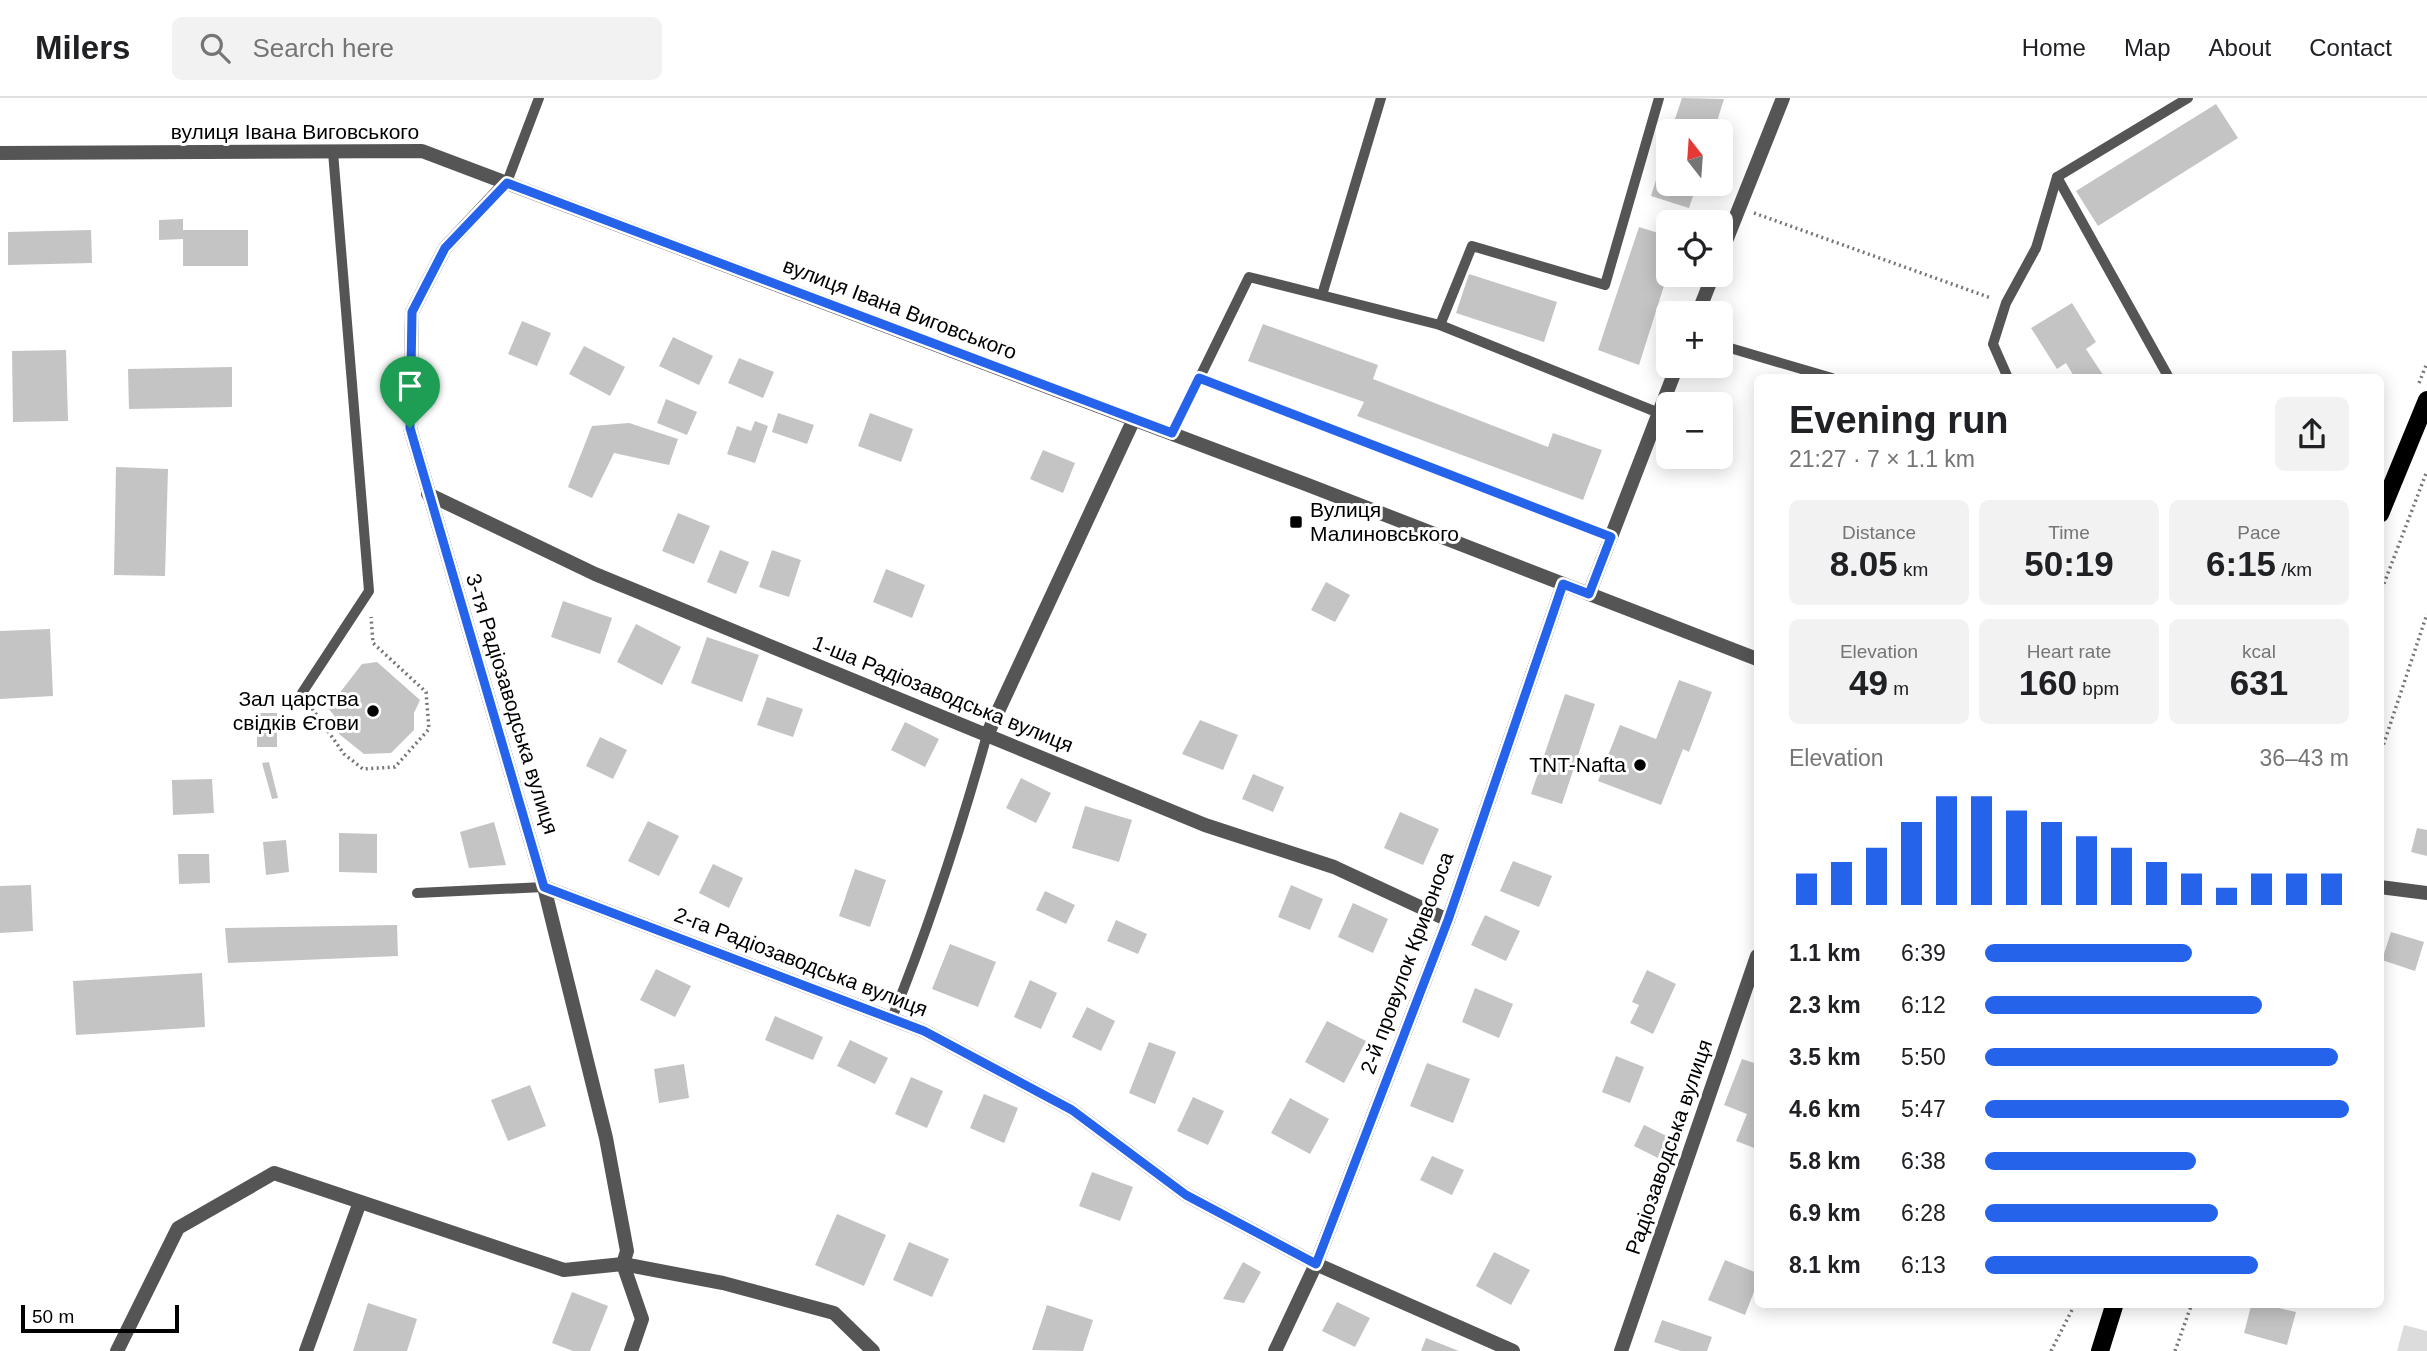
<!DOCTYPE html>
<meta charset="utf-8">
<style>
:root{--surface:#fff;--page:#f2f2f2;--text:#202124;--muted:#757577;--line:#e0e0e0;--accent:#2563eb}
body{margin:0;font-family:Arial,sans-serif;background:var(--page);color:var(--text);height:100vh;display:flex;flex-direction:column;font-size:26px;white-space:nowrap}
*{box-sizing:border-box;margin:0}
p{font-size:23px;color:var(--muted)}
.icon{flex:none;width:38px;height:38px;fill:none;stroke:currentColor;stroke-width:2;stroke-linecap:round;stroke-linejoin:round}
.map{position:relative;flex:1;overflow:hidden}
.sheet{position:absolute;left:1754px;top:276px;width:630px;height:934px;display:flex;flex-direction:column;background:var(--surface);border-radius:10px;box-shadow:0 4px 18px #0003}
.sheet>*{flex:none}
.needle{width:46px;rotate:343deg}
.tools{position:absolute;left:1656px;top:21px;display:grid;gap:14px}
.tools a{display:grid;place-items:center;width:77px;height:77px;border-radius:10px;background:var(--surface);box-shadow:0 4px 18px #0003;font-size:35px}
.scale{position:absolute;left:21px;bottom:18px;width:158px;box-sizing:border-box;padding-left:7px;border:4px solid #000;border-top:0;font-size:19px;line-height:24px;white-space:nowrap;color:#000;-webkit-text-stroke:5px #fff;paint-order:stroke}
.pin{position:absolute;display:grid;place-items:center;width:60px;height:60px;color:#fff;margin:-72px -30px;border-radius:50% 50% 50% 0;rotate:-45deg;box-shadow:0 0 7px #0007}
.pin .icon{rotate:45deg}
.round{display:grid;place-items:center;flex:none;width:74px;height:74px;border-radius:10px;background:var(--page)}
.overview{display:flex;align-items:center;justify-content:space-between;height:119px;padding:0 35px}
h1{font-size:38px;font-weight:800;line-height:52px}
.stats{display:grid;grid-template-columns:repeat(3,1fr);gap:10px;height:119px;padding:7px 35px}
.stats div{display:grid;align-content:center;border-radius:10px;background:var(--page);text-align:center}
.stats b{font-size:35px;font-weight:800}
.stats small{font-size:19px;font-weight:400}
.stats p{font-size:19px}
.chart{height:196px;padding:14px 35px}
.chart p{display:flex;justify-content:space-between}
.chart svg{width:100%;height:126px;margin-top:7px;stroke:var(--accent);stroke-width:6}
ul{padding:0 35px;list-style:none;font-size:23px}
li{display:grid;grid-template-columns:112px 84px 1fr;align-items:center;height:52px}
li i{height:18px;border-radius:9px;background:var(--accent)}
header{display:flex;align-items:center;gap:42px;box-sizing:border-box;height:98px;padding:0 35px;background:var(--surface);border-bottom:2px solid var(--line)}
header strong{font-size:33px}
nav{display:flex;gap:38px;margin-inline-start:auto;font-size:24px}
.search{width:490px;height:63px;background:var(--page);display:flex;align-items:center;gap:18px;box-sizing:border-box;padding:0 24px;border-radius:10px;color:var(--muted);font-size:26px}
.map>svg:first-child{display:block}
.green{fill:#dcdcdc}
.building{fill:#c4c4c4}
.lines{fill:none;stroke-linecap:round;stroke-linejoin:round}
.path{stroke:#777;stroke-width:3.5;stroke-dasharray:2 3.5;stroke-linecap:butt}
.service{stroke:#555;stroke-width:10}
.minor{stroke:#555;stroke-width:14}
.tertiary{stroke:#555;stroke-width:14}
.primary{stroke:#000;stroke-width:18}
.route-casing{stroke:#fff;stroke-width:14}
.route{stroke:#2563eb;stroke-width:9}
.poi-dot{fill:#000;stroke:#fff;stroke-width:2.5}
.labels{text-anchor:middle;stroke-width:6;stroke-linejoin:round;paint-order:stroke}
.street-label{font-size:21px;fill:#000;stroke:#fff}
.poi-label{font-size:21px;fill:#000;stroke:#fff;text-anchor:end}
</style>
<header>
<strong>Milers</strong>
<div class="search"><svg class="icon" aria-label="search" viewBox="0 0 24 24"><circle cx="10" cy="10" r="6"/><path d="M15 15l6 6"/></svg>Search here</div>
<nav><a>Home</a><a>Map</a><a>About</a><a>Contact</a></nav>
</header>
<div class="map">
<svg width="2427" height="1253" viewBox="0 0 2427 1253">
<rect width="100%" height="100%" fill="#fff"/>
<path class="green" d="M2404,1227l23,6v20h-30z"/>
<g class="building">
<path d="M1682,0l42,1 -10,32h-43z"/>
<path d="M2216,6l22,34 -140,88 -22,-35z"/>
<path d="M1667,47l1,39h29l-8,24 -38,-12z"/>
<path d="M183,121v11h65v36h-65v-27l-24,1v-20z"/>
<path d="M1639,129l29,9v37l-29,92 -41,-15z"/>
<path d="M91,132l1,33 -84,2v-33z"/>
<path d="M1469,176l88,28 -13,40 -88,-29z"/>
<path d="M2072,205l24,39 -10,7 19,29h-30l-9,-15 -9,6 -26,-41z"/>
<path d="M522,223l29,12 -14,33 -29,-12z"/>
<path d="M1263,226l115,41 -5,14 175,68 5,-14 49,17 -19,50 -226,-84 7,-14 -116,-41z"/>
<path d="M673,239l40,19 -14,29 -40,-19z"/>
<path d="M584,248l41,21 -15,29 -41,-22z"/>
<path d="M66,252l2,71 -55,1 -1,-71z"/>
<path d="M739,260l35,14 -11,26 -35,-15z"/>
<path d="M232,269v40l-103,2 -1,-40z"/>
<path d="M666,301l31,13 -10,23 -30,-12z"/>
<path d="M778,315l36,12 -7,19 -35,-12z"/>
<path d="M870,315l43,16 -12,33 -43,-16z"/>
<path d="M755,323l13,5 -13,37 -28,-9 10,-28 14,5z"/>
<path d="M629,325l49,16 -9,26 -55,-12 -22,45 -24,-11 24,-61z"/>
<path d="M1043,352l32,13 -12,30 -33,-14z"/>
<path d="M116,369l52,2 -3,107 -51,-1z"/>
<path d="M678,415l32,13 -16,38 -32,-13z"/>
<path d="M720,452l29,12 -13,32 -29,-12z"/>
<path d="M772,452l29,10 -12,37 -30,-10z"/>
<path d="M886,471l39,16 -13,33 -39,-16z"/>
<path d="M1326,484l24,13 -15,27 -24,-12z"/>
<path d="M563,503l49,17 -12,36 -49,-17z"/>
<path d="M636,526l45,23 -19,38 -45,-23z"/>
<path d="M50,531l3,67 -53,3v-68z"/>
<path d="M707,539l52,18 -17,47 -51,-19z"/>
<path d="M377,564l43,38 -6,13v17l-23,23 -27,1 -25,-20 -2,-15 -9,-11 34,-44z"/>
<path d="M1679,582l33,12 -23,60 -6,-3 -22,56 -63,-24 22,-56 36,14z"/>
<path d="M1565,596l30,10 -33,100 -31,-10z"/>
<path d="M767,599l36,12 -10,28 -36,-12z"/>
<rect x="257" y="615" width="20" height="34"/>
<path d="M1200,622l38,15 -15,35 -41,-16z"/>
<path d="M905,624l34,17 -14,28 -34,-17z"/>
<path d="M600,639l27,13 -14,29 -27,-13z"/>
<path d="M269,664l9,36 -6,1 -10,-36z"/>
<path d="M1253,676l31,13 -11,25 -31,-13z"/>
<path d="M1021,680l30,15 -15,30 -30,-15z"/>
<path d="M212,681l2,34 -41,2 -1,-35z"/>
<path d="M1085,708l47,14 -13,42 -47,-14z"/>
<path d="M1400,714l39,17 -16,36 -39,-17z"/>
<path d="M648,723l31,15 -20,40 -31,-15z"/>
<path d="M494,724l12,43 -37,3 -9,-36z"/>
<path d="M2417,730l10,2v26l-16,-4z"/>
<path d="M339,735l38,1v39l-38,-1z"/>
<path d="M286,742l3,32 -23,3 -3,-33z"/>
<path d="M178,756h31l1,29 -31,1z"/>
<path d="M1513,763l39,15 -13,31 -39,-16z"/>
<path d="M713,766l30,14 -14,30 -30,-15z"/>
<path d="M855,771l31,11 -16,47 -31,-11z"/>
<path d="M31,787l2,46 -33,2v-47z"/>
<path d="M1291,787l32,14 -13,31 -32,-13z"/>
<path d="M1045,793l30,14 -9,19 -30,-14z"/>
<path d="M1353,805l35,16 -15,34 -35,-16z"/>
<path d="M1485,817l35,16 -14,30 -35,-16z"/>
<path d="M1116,822l31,14 -9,20 -31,-13z"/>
<path d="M397,827l1,31 -170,7 -3,-35z"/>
<path d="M2391,834l33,10 -9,29 -33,-11z"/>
<path d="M950,846l46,18 -18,45 -46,-18z"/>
<path d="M656,871l35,17 -16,31 -35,-17z"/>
<path d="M1647,872l29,14 -23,50 -23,-11 9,-18 -7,-3z"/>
<path d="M202,875l3,54 -129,8 -3,-54z"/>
<path d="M1030,882l27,13 -16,36 -27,-12z"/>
<path d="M1475,890l38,16 -14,34 -37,-16z"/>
<path d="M1087,909l28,14 -14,30 -29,-14z"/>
<path d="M775,918l48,21 -10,23 -48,-20z"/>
<path d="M1327,923l39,20 -22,42 -39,-21z"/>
<path d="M850,942l38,18 -13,26 -38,-18z"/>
<path d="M1149,944l27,10 -21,52 -26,-11z"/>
<path d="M1616,958l28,11 -14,36 -28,-11z"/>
<path d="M1742,961l15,5v85l-21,-8 11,-27 -23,-9z"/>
<path d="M1427,965l43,16 -17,44 -43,-17z"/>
<path d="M684,966l5,34 -30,5 -5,-34z"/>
<path d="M911,979l32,14 -16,37 -32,-14z"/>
<path d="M530,987l16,41 -38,15 -17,-41z"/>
<path d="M984,996l34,14 -14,35 -34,-15z"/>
<path d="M1193,999l31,14 -16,34 -31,-14z"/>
<path d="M1290,1000l39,21 -19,35 -39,-21z"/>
<path d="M1644,1027l25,12 -11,21 -24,-12z"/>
<path d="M1432,1058l32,14 -12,25 -32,-15z"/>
<path d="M1092,1074l41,15 -13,34 -41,-15z"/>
<path d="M837,1116l49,21 -22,51 -49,-21z"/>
<path d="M909,1144l40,17 -17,38 -39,-17z"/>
<path d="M1494,1154l36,18 -19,35 -35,-19z"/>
<path d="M1725,1162l32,13v11l-12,31 -37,-15z"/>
<path d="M1243,1164l18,10 -17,31 -21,-4z"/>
<path d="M572,1194l36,14 -18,45h-17l-21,-8z"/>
<path d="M1337,1204l33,16 -15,29 -33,-16z"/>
<path d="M368,1205l49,16 -10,32h-54z"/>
<path d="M1047,1207l46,15 -10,31 -51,-1z"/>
<path d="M2251,1208h19l26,6 -9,33 -43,-12z"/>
<path d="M1662,1222l50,17 -5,14h-26l-27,-9z"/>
<path d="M1426,1240l33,13h-38z"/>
</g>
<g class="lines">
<g class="path">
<path d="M1754,115l237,85"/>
<path d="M1214,285l382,148"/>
<path d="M2419,285l8,-20"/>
<path d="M2380,496l47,-123"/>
<path d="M309,606l35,50 19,15 32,-2 34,-38 -3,-37 -53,-49 -2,-26"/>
<path d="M2380,657l47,-141"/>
<path d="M2051,1253l23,-45"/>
<path d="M2175,1253l16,-45"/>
</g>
<g class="service">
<path d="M507,84l32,-84"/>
<path d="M1322,197l59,-197"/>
<path d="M1440,227l219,88"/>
<path d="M1720,247l112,33"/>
<path d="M2008,280l-15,-34 13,-41 30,-55 21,-71"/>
<path d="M2169,280l-112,-201 131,-79"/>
<path d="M1172,336l77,-157 191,48 32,-79 133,39 54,-187"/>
<path d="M302,595l67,-102 -36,-439"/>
<path d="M417,795l127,-6"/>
<path d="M892,920c38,-93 68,-187 95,-283"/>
</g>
<g class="minor">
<path d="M507,84l-62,66 -33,64 -2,116 134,459 62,251 21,113 -4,13"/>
<path d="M1720,158l63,-158"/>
<path d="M1698,215l15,-38"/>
<path d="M428,396l167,80 610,251 129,42 114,53"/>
<path d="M1589,496l88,-228"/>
<path d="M987,637l147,-316"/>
<path d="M544,789l380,144 148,79 114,85 130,69 197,87"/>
<path d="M2380,789l47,6"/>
<path d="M623,1166l19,55 -11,32"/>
<path d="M117,1253l61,-123 96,-55 290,97 59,-6 100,19 111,30 39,38"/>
<path d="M306,1253l54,-149"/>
<path d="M1275,1253l41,-87 132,-344 115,-336"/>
<path d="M1621,1253l136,-395"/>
</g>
<path class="tertiary" d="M0,55l422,-2 886,334 449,174"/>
<g class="primary">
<path d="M2380,416l47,-114"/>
<path d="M2100,1253l14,-45"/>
</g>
</g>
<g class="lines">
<g class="route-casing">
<path id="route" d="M507,85l665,250 27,-55 412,159 -22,57 -26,-10 -115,336 -132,344 -130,-69 -114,-85 -148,-79 -380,-144 -134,-459 2,-116 33,-64z"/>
</g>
<use href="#route" class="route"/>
</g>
<g class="poi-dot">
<rect x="1289" y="417" width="14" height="14" rx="3.5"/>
<circle cx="373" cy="613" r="7"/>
<circle cx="1640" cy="667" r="7"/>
</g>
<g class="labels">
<g class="street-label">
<text x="295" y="41">вулиця Івана Виговського</text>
<text transform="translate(900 211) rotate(21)" y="7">вулиця Івана Виговського</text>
<text transform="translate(943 596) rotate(22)" y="7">1-ша Радіозаводська вулиця</text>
<text transform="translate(512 606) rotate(73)" y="7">3-тя Радіозаводська вулиця</text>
<text transform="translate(801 864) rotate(21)" y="7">2-га Радіозаводська вулиця</text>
<text transform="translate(1407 865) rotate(-70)" y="7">2-й провулок Кривоноса</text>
<text transform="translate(1669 1049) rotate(-71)" y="7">Радіозаводська вулиця</text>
</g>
<g class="poi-label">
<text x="1310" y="419" text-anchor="start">Вулиця<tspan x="1310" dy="24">Малиновського</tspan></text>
<text x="359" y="608">Зал царства<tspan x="359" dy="24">свідків Єгови</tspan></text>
<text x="1626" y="674">TNT-Nafta</text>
</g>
</g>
</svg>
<div class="tools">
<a><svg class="needle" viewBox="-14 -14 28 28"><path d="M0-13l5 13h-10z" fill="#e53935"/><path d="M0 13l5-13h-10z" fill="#757577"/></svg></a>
<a><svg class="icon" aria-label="locate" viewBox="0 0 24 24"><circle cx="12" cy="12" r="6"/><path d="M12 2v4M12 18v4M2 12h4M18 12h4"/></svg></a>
<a>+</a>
<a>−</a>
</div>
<div class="scale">50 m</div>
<div class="pin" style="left:410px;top:330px;background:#1e9e55"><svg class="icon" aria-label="arrive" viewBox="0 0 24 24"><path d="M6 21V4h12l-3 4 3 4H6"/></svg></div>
<section class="sheet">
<div class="overview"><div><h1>Evening run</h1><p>21:27 · 7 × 1.1 km</p></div><a class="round"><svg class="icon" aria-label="share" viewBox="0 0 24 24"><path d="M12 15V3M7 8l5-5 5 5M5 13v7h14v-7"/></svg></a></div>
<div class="stats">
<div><p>Distance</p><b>8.05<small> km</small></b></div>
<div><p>Time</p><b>50:19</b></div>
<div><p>Pace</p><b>6:15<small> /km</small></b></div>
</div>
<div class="stats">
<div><p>Elevation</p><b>49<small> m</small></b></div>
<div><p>Heart rate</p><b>160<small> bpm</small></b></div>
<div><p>kcal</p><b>631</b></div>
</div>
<div class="chart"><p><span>Elevation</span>36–43 m</p>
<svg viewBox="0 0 160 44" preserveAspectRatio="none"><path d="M5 44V33M15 44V29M25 44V24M35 44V15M45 44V6M55 44V6M65 44V11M75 44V15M85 44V20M95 44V24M105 44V29M115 44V33M125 44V38M135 44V33M145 44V33M155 44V33"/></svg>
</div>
<ul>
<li><b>1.1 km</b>6:39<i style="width:57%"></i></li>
<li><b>2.3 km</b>6:12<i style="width:76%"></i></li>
<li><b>3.5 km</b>5:50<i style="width:97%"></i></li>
<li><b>4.6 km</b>5:47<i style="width:100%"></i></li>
<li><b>5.8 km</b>6:38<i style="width:58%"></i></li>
<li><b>6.9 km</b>6:28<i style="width:64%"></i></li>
<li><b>8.1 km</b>6:13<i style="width:75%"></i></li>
</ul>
</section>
</div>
